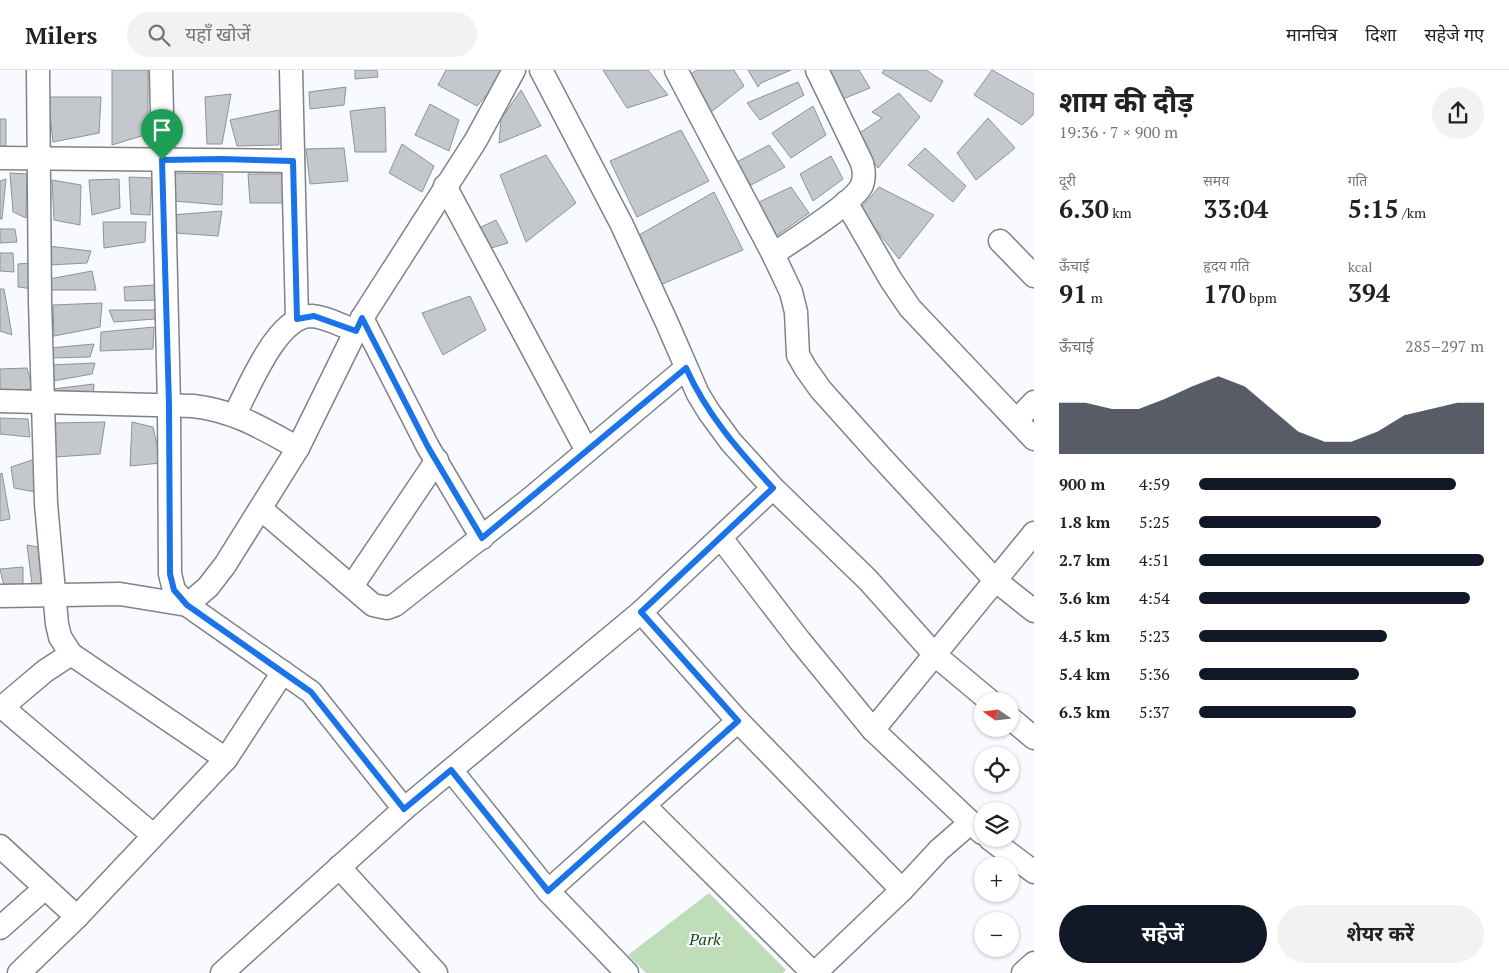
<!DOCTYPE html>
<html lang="hi">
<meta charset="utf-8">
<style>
:root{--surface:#fff;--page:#f2f2f2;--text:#222;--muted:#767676;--line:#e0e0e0;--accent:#111827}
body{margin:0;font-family:"PT Serif","Noto Sans Devanagari",serif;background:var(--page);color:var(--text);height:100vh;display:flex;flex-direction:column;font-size:19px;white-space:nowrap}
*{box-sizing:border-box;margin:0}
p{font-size:16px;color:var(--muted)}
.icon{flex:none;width:28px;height:28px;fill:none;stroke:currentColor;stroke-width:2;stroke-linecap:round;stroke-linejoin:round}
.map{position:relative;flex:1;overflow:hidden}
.panel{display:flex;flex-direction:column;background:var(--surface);width:475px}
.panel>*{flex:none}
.needle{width:32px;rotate:284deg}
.controls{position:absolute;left:974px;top:622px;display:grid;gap:10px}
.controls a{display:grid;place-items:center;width:45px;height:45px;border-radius:50%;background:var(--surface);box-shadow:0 1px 4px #0004;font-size:25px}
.pin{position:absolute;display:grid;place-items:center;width:42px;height:42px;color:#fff;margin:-51px -21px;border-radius:50% 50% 50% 0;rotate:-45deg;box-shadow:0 0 5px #0007}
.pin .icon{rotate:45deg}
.round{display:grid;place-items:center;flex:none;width:52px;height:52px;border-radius:26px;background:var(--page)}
.overview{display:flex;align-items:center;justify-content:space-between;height:85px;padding:0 25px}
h1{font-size:28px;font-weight:700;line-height:38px}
.metrics{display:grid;grid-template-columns:repeat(3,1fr);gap:8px;height:85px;padding:5px 25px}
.metrics div{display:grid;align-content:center}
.metrics b{font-size:25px;font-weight:700}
.metrics small{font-size:14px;font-weight:400}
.metrics p{font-size:14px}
.chart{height:140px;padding:10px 25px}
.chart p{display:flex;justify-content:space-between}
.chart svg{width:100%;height:90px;margin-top:5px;fill:var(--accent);opacity:.7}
.primary-button{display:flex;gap:10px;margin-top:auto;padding:10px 25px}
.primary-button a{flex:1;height:58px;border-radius:30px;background:var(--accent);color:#fff;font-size:20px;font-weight:700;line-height:58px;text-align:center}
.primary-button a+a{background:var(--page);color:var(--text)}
ul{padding:0 25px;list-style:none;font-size:16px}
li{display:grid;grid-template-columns:80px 60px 1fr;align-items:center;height:38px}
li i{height:12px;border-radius:6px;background:var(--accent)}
header{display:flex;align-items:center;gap:30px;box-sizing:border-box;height:70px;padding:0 25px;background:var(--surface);border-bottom:1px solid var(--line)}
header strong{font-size:24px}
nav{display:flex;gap:28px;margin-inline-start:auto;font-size:18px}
.search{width:350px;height:45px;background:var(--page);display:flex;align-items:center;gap:12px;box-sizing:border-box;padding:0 18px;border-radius:28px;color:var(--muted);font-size:19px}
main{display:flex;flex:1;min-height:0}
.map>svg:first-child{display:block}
.green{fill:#bfddb9}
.building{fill:#c4c8cd;stroke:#8f9297}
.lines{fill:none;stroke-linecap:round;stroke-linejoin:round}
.minor-casing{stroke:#7f8286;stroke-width:25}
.minor{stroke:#fff;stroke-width:22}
.route-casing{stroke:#fff;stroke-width:10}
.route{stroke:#1a73e8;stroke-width:6}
.labels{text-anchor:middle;stroke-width:4.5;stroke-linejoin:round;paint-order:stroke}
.park-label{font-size:16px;font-style:italic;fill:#1d4c13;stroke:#f8faff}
</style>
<header>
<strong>Milers</strong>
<div class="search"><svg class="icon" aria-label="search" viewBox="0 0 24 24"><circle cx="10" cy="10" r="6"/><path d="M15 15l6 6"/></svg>यहाँ खोजें</div>
<nav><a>मानचित्र</a><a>दिशा</a><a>सहेजे गए</a></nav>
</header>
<main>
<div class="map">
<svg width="1034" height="903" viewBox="0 0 1034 903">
<rect width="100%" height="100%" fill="#f8faff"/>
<path class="green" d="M709,823l77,77 -3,3h-137l-18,-18z"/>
<g class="building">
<path d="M112,0h36v64l-36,11z"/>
<path d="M355,0h22l1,7 -23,2z"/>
<path d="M446,0h58l3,1 -30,35 -39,-21z"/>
<path d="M603,0h45l20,25 -41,13z"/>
<path d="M697,0h37l10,16 -38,30 -17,-41z"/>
<path d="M748,0h43l-30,13 -3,4z"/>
<path d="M828,0h31l11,18 -27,11z"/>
<path d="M884,0h42l17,11 -12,21 -49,-29z"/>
<path d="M992,0l42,24v20l-12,11 -48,-30z"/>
<path d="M798,12l6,13 -44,25 -13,-17z"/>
<path d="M346,17l-2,18 -34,4 -1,-17z"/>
<path d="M521,20l20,36 -42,17 2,-24z"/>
<path d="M899,23l21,24 -42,51 -23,-32 27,-18 -10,-6z"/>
<path d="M231,24l-9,50h-15l-2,-47z"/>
<path d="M48,27h53l-2,36 -46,9z"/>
<path d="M430,34l29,16 -10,31 -34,-16z"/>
<path d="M813,36l13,29 -35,23 -19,-25z"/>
<path d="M385,37l1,45h-31l-5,-41z"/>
<path d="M279,40v35l-42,1 -7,-26z"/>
<path d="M988,48l27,30 -39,32 -19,-27z"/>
<path d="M0,49h6v29l-6,-2z"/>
<path d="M681,60l28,51 -72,36 -27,-56z"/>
<path d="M402,74l32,22 -12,26 -33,-19z"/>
<path d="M769,75l16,22 -34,18 -16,-22z"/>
<path d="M344,78l4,33 -38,3 -4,-35z"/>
<path d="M925,78l41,38 -13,16 -45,-37z"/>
<path d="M546,85l30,48 -50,39 -26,-67z"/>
<path d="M831,86l12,23 -30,22 -13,-27z"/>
<path d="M10,103l17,1 -1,44 -13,-6z"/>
<path d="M172,103l51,1 -1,31 -48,-4z"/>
<path d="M248,104h38l-4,29h-32z"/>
<path d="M129,107l23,1 -2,37 -19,-1z"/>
<path d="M6,109l-4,40h-2v-38z"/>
<path d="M119,109l1,29 -28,7 -3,-35z"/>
<path d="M52,110l29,5 -1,40 -26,-5z"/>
<path d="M791,117l18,26 -33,23 -19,-33z"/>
<path d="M879,117l55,28 -35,44 -39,-50z"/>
<path d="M714,122l29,58 -83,35 -21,-50z"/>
<path d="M222,141l-4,25 -43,-3 -3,-18z"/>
<path d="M496,150l12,23 -17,5 -14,-19z"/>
<path d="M103,152h43l-1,20 -41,6z"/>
<path d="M0,159h15l2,13 -17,1z"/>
<path d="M48,176l43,5 -4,12 -38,2z"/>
<path d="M0,183h13l1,19 -14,-1z"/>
<path d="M30,193l4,26 -16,-2v-23z"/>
<path d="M92,201l4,19h-49l2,-11z"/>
<path d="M154,215l4,15 -33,1 -1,-14z"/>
<path d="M0,219h4l8,46 -12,-4z"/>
<path d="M470,226l16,34 -43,25 -21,-42z"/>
<path d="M102,233l-2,24 -46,9 -1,-31z"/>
<path d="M109,240h47l-1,9 -41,3z"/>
<path d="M154,257l-1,22 -53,2 1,-19z"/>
<path d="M94,274l-4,13 -39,1 -1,-10z"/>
<path d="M95,293l-3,11 -39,7 -2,-16z"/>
<path d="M27,298l6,21 -33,2v-22z"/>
<path d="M94,314l-1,12 -39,2 -1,-9z"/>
<path d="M0,348l28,1 2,18 -30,-3z"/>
<path d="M105,352l-5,32 -45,3 -2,-34z"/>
<path d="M132,352l21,5 8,36 -31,3z"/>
<path d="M35,389v33l-21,-4 -3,-21z"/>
<path d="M2,403l8,46 -10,2v-47z"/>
<path d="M27,475l11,2 4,40 -10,-3z"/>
<path d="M23,497v19h-19l-4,-17z"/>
</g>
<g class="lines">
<g class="minor-casing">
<g id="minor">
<path d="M161,0l8,335 1,169 4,16 13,15 21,-18 17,-22 73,-117 64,-130 114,-178 38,-70"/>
<path d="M291,0l6,249"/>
<path d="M541,0l81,155 45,98 31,71 11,18 22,30 42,46 95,92 67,75 55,46"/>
<path d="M676,0l97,184 18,38 5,20 2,43 8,14 15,21 61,68 113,122 39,31"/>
<path d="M0,88l293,3"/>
<path d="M445,116l142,265"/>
<path d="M846,132l45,78 19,28 124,131"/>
<path d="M1000,171l34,35"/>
<path d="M773,184c19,-13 81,-51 89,-69 3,-8 2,-15 0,-22l-45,-93"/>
<path d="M362,248l66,129 54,91"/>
<path d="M0,331l193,5c42,5 69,22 105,42"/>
<path d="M235,344c14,-26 42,-99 77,-98 15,1 30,10 44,15"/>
<path d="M1017,350l17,-18"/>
<path d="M261,439l112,96 14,3 8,-3 135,-106 156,-131"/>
<path d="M721,468l79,103 73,89 109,103"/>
<path d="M352,516l85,-126"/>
<path d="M0,526l120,-2 67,11 124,87 93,117"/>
<path d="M2,637l151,128"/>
<path d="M0,639l45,-38 26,-17"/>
<path d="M1010,648l24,20"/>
<path d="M738,651l164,169"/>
<path d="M873,660l161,-197"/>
<path d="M226,689l57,-87"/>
<path d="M451,700l97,121 79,82"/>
<path d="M644,735l169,168"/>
<path d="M990,769l44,33"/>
<path d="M0,776l77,71"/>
<path d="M339,797l97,106"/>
<path d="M548,821l190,-170 -97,-109"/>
<path d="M0,858l45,-40"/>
<path d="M19,903l58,-56 149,-158 -155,-105 -11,-17 -3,-13 -11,-120 -6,-202 -2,-232"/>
<path d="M222,903l182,-164 237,-197 132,-124"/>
<path d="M815,903l87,-83 37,-40 31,-27"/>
<path d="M1023,903l11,-10"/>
</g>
</g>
<use href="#minor" class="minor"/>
</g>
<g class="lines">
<g class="route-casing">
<path id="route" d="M221,89l72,2 4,158 17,-3 42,15 6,-13 66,129 54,91 204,-170c21,47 53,83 87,120l-132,124 97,109 -190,170 -97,-121 -47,39 -93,-117 -124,-87 -13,-15 -4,-16 -1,-169 -7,-245z"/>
</g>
<use href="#route" class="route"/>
</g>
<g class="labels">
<g class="park-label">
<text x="705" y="875">Park</text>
</g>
</g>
</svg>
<div class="controls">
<a><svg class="needle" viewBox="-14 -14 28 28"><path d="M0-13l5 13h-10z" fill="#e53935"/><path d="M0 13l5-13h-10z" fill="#767676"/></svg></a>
<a><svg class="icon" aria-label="locate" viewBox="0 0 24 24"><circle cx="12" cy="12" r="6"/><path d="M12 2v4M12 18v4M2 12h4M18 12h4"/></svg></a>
<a><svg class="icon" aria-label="layers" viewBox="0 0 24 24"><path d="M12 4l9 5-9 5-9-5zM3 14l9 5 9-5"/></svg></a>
<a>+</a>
<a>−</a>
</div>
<div class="pin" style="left:162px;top:90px;background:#1e9e55"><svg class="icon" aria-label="arrive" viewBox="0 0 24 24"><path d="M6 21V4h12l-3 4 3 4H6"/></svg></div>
</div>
<section class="panel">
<div class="overview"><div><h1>शाम की दौड़</h1><p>19:36 · 7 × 900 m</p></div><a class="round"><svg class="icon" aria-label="share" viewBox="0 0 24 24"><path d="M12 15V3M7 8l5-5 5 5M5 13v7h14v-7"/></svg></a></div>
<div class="metrics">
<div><p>दूरी</p><b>6.30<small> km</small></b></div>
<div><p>समय</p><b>33:04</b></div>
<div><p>गति</p><b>5:15<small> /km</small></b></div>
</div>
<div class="metrics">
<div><p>ऊँचाई</p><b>91<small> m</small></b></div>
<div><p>हृदय गति</p><b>170<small> bpm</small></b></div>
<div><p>kcal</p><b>394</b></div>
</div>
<div class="chart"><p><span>ऊँचाई</span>285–297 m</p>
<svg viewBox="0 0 160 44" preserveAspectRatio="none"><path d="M0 44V19L10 19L20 22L30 22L40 17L50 11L60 6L70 11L80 22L90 33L100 38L110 38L120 33L130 25L140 22L150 19L160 19V44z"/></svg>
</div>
<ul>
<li><b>900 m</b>4:59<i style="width:90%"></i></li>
<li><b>1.8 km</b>5:25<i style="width:64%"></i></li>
<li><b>2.7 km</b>4:51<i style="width:100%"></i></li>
<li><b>3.6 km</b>4:54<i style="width:95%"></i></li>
<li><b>4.5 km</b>5:23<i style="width:66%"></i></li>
<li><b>5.4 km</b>5:36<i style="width:56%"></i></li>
<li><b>6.3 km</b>5:37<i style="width:55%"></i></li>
</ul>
<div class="primary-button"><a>सहेजें</a><a>शेयर करें</a></div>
</section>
</main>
